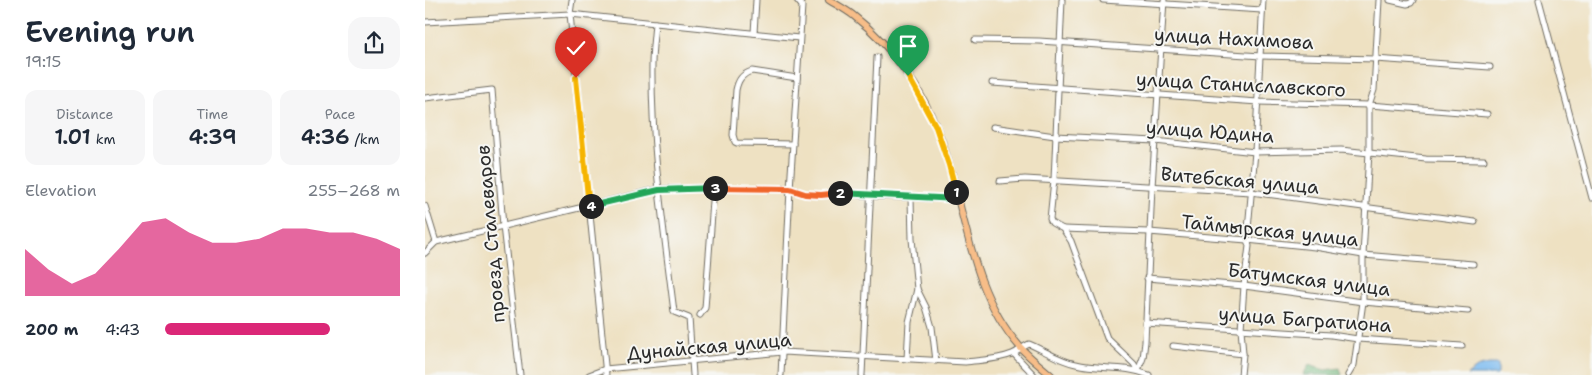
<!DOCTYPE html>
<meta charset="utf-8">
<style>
:root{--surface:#fff;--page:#f6f6f7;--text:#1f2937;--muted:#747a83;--accent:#db2777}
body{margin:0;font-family:"Shantell Sans",sans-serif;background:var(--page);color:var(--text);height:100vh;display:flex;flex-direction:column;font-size:19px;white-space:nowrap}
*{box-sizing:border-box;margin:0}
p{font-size:16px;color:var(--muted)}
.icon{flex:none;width:28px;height:28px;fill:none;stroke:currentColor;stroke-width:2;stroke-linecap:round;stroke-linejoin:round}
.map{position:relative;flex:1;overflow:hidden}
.sheet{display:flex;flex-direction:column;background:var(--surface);width:425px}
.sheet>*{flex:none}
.pin{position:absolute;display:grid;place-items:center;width:42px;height:42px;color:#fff;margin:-51px -21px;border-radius:50% 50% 50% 0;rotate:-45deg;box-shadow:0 0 5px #0007}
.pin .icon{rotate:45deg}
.km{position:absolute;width:25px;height:25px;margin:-12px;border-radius:50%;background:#222;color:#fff;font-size:14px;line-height:25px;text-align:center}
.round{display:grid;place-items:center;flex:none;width:52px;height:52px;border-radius:15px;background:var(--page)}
.summary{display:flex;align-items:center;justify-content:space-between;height:85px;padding:0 25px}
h1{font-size:28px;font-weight:600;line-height:38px}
.stats{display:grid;grid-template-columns:repeat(3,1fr);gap:8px;height:85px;padding:5px 25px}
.stats div{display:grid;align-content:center;border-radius:12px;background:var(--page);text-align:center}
.stats b{font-size:21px;font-weight:600}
.stats small{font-size:14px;font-weight:400}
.stats p{font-size:14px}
.chart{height:140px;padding:10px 25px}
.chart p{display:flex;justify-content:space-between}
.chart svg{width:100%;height:90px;margin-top:5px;fill:var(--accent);opacity:.7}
ul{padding:0 25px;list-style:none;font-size:16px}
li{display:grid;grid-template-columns:80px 60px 1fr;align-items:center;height:38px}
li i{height:12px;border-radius:6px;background:var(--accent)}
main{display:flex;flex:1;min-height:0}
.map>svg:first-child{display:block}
.forest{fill:#72b77b;stroke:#4e7153}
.water{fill:#7ebcf1;stroke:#54748e}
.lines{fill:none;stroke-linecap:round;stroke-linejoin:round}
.minor-casing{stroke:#6f6b60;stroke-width:7}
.major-casing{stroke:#6f6b60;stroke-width:8}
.minor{stroke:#fff;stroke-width:5}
.major{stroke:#f7bd88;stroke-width:6}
.split-1-casing{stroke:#fff;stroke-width:10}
.split-2-casing{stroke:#fff;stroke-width:10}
.split-3-casing{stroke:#fff;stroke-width:10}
.split-4-casing{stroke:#fff;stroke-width:10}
.split-5-casing{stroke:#fff;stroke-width:10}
.split-1{stroke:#f5b400;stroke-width:6}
.split-2{stroke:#22a559;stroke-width:6}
.split-3{stroke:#f0652b;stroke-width:6}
.split-4{stroke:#22a559;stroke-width:6}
.split-5{stroke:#f5b400;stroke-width:6}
.labels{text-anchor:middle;stroke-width:4;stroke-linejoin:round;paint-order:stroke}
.street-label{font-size:19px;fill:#2b2b2b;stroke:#f6f6f2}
</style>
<main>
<section class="sheet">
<div class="summary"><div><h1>Evening run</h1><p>19:15</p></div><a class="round"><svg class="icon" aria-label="share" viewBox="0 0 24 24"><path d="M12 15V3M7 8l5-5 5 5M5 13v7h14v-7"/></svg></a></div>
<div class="stats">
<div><p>Distance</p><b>1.01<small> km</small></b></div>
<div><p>Time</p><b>4:39</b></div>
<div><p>Pace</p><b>4:36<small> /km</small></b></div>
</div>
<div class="chart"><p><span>Elevation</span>255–268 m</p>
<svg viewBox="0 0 160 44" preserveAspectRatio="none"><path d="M0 44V21L10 31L20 38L30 33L40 21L50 8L60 6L70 13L80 18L90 18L100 16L110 11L120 11L130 13L140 13L150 16L160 21V44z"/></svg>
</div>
<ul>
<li><b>200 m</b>4:43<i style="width:70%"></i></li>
</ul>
</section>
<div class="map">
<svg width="1167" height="375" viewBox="0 0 1167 375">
<rect width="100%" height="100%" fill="#f6f6f2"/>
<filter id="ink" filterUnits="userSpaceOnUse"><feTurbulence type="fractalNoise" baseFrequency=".02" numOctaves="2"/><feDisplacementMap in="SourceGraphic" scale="10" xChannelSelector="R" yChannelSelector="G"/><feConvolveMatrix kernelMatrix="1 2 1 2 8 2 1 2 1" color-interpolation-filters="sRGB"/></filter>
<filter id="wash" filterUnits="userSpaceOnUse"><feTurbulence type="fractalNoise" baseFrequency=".0096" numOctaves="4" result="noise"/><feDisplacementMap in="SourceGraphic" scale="20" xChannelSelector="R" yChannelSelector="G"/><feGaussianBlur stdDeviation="1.12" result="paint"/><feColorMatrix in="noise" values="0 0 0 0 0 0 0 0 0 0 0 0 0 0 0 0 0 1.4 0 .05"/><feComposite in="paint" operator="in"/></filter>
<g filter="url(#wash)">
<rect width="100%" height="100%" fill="#eee1c2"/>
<path class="forest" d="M884,365l16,5 15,-2 2,7h-39z"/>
<path class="water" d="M1064,364h9v10l-2,1h-29l13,-9z"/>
</g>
<g filter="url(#ink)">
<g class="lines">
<g class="minor-casing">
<g id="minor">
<path d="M147,0l-2,14 36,361"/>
<path d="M637,0l-8,180 -4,39 2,4 11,6 8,12 36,97 27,26 4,7"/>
<path d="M678,0l159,10"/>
<path d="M965,0l17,4 4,-1 2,-3"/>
<path d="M1114,0l53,198"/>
<path d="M0,22l145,-8 229,24"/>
<path d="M230,23c-1,14 -3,28 -3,42 -1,83 12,165 22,247l15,6 4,57"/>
<path d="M329,33l2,-33"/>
<path d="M550,40l64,1 222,15 114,3 115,8"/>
<path d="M567,83l266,19 111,3 118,9"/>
<path d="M0,98l67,-8 11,136 17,149"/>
<path d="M568,127l62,9 100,5 100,11 86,-2 85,9 58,1"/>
<path d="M368,144l-56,-1 -2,-1 -2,-7 3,-45c2,-10 6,-16 16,-19l45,7"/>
<path d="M575,181l25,-2 226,13 224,30"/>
<path d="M486,198l1,41 5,50 9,18 6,20 4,34"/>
<path d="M0,206l11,36"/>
<path d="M638,229l86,3 98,8 68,7 48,8 110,9"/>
<path d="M0,253l11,-11 223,-53 55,-1 76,1 15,5 16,1 24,-2 25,3 88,3"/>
<path d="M722,278l97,8 119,16 105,9"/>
<path d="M275,315l5,-7 9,-120"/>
<path d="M720,323l186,12 27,4 104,7"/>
<path d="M748,346l70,8"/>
<path d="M589,354l20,21"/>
<path d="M482,359l2,-37 8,-33"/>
<path d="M713,371l5,-13 2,-16 7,-155 12,-187"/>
<path d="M164,375l16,-6 178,-17 182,10c15,-2 33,-2 47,-8 6,-2 10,-7 17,-10 15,6 30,17 47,20 24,6 49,1 73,11"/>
<path d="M356,375l9,-186 12,-183 -5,-6"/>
<path d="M437,375l15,-318"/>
<path d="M816,375l2,-21 -2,-25 3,-43 5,-40 -2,-6 8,-88 8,-152"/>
<path d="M923,375l6,-10 9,-63v-47l6,-103v-47l5,-15 5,-90"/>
</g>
</g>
<g class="major-casing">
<path id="major" d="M404,0c8,5 18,10 25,16 40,31 70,77 87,123 25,70 28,150 79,208 9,10 20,19 31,28"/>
</g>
<use href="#minor" class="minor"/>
<use href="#major" class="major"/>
</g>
</g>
<g class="lines" filter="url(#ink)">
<g class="split-1-casing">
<path id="split-1" d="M483,76l28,51 13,38 7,27"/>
</g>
<g class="split-2-casing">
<path id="split-2" d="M415,193l118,6 -2,-7"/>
</g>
<g class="split-3-casing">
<path id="split-3" d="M290,188l75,1 15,5 16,1 19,-2"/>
</g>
<g class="split-4-casing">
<path id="split-4" d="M166,206l68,-16 56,-2"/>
</g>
<g class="split-5-casing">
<path id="split-5" d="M151,78l13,129 2,-1"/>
</g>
<use href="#split-1" class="split-1"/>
<use href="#split-2" class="split-2"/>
<use href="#split-3" class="split-3"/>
<use href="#split-4" class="split-4"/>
<use href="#split-5" class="split-5"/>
</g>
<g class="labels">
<g class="street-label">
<text transform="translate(809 38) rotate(3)" y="7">улица Нахимова</text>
<text transform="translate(816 84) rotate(3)" y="7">улица Станиславского</text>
<text transform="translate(785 131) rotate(4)" y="7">улица Юдина</text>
<text transform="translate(815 180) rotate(5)" y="7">Витебская улица</text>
<text transform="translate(845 230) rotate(6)" y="7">Таймырская улица</text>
<text transform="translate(65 234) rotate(-95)" y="7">проезд Сталеваров</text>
<text transform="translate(884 279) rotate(7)" y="7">Батумская улица</text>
<text transform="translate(880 319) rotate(4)" y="7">улица Багратиона</text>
<text transform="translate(284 346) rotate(-5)" y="7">Дунайская улица</text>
</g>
</g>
</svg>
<div class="pin" style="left:483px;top:76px;background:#1e9e55"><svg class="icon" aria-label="arrive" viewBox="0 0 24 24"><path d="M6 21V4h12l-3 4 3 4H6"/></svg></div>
<div class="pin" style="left:151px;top:78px;background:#d93025"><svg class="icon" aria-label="check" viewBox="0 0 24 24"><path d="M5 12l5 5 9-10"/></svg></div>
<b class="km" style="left:531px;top:192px">1</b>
<b class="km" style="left:415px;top:193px">2</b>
<b class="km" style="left:290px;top:188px">3</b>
<b class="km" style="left:166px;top:206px">4</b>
</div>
</main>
